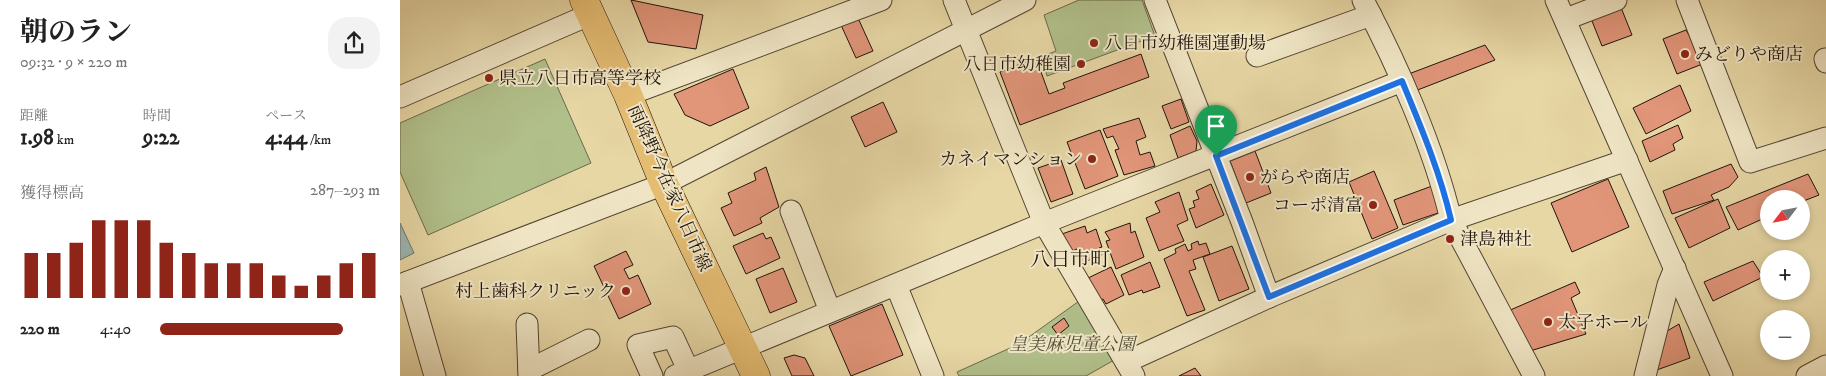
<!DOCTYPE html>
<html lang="ja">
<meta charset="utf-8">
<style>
:root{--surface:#fff;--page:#f2f2f2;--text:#222;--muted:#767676;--accent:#8f2418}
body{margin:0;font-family:"IM FELL DW Pica","Noto Serif JP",serif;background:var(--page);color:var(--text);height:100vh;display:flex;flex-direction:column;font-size:19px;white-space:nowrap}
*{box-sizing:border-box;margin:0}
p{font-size:16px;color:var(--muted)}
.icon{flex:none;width:28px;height:28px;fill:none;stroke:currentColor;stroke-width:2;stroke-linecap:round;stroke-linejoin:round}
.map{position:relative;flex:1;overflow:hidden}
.sheet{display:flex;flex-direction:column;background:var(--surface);width:400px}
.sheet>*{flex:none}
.needle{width:32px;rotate:238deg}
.fabs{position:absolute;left:1360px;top:190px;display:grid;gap:10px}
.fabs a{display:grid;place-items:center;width:50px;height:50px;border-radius:50%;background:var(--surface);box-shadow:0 2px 8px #0003;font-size:25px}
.pin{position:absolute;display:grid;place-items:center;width:42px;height:42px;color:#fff;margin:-51px -21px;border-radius:50% 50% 50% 0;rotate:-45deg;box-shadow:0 0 5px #0007}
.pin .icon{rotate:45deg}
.round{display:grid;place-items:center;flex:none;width:52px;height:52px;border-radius:20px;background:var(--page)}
.overview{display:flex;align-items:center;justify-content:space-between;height:85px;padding:0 20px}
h1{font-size:28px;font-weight:700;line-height:38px}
.figures{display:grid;grid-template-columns:repeat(3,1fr);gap:8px;height:85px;padding:5px 20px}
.figures div{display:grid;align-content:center}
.figures b{font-size:21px;font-weight:700}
.figures small{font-size:14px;font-weight:400}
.figures p{font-size:14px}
.chart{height:140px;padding:10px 20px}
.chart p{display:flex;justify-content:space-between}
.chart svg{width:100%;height:90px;margin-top:5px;stroke:var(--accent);stroke-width:6}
ul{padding:0 20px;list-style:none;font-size:16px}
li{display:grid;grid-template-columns:80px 60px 1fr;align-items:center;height:38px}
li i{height:12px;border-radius:6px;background:var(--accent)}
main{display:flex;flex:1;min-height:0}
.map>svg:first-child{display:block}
.green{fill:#b1bf8a;stroke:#69694b}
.water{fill:#9db6b3;stroke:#6b7570}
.building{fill:#e19579;stroke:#21130c}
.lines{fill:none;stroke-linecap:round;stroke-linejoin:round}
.minor-casing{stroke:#524432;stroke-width:23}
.major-casing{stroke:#21130c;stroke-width:29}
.minor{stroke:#efe5c4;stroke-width:21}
.major{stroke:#e4bc72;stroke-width:28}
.route-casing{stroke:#fff;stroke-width:10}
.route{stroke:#1a73e8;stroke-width:6}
.poi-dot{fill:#8f2418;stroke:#efe5c4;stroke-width:2}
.labels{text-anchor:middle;stroke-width:4;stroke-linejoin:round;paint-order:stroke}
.poi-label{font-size:18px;fill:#21130c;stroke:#efe5c4;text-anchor:start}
.street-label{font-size:18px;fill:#21130c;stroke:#efe5c4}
.park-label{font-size:18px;font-style:italic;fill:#534f38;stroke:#efe5c4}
.quarter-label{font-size:20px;fill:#21130c;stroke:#efe5c4}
</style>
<main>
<section class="sheet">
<div class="overview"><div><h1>朝のラン</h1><p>09:32 · 9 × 220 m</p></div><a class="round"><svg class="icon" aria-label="share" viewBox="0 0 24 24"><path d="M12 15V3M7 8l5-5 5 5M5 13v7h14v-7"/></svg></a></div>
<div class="figures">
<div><p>距離</p><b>1.98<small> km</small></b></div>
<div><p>時間</p><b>9:22</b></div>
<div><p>ペース</p><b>4:44<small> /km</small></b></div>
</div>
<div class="chart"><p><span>獲得標高</span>287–293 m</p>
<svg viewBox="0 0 160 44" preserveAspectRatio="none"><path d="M5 44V22M15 44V22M25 44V17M35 44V6M45 44V6M55 44V6M65 44V17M75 44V22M85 44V27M95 44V27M105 44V27M115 44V33M125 44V38M135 44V33M145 44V27M155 44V22"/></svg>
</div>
<ul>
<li><b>220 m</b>4:40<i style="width:83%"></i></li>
</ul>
</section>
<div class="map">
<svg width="1426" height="376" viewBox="0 0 1426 376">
<rect width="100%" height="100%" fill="#e7d7a5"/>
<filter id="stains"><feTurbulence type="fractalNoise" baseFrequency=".004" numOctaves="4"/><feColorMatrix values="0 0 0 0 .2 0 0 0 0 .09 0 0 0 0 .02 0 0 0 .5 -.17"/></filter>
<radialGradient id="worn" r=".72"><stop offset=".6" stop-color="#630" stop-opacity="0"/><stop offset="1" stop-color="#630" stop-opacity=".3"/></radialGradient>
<g class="green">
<path d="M679,0h63l13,36 -108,40 -6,-19 15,-6 -12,-36z"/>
<path d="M145,59l46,104 -163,72 -28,-63v-49z"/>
<path d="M682,299l34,60 -30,17h-127l-2,-4 62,-28z"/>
</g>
<path class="water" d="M0,223l14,30 -14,7z"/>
<g class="building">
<path d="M231,0l72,15 -7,34 -48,-7z"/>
<path d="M1220,5l12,30 -30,11 -12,-30z"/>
<path d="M458,18l15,33 -17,7 -15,-33z"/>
<path d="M1286,30l19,33 -28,11 -14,-35z"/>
<path d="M1085,45l10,15 -80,31 -9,-16z"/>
<path d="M741,54l8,23 -129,48 -20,-53 36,-14 13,36 16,-6 -2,-5z"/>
<path d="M333,69l16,39 -39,18 -25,-11 -11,-21z"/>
<path d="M1280,85l11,26 -45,23 -13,-26z"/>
<path d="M781,99l8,23 -18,7 -9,-23z"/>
<path d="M483,102l14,30 -32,15 -14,-30z"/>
<path d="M739,118l7,19 -10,4 4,14 10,-3 5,14 -31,9 -9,-25 4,-1 -6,-13 -6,2 -4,-9z"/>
<path d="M1278,125l5,13 -10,6 2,6 -25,12 -8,-21z"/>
<path d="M790,126l7,15 -1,10 -18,7 -8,-23z"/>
<path d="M700,130l18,46 -33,13 -18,-47z"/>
<path d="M855,151l16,42 -25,10 -16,-42z"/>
<path d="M661,160l12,34 -22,8 -13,-34z"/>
<path d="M1331,164l7,13 -9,10 -18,8 3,5 -42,14 -9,-23z"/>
<path d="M366,167l13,40 -19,11 2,5 -28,13 -13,-28 11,-5 -4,-10 28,-13 -2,-7z"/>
<path d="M974,171l24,57 -26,11 -23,-57z"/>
<path d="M1408,174l11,21 -18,7v-3h-32v17l-31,14 -12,-23z"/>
<path d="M1208,179l21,48 -57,25 -21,-49z"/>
<path d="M811,184l13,31 -28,13 -7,-19 6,-2 -2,-6 6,-2 -3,-8z"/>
<path d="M1032,186l9,26 -38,13 -9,-25z"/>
<path d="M779,192l9,28 -11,5 7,16 -25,10 -13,-33 14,-6 -5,-10z"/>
<path d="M1318,199l12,29 -41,20 -14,-30z"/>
<path d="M730,223l1,10 4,-2 9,26 -28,12 -10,-28 4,-1 -5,-8z"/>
<path d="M685,226l2,7 9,-4 6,18 -3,1 3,7 -20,8 -5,-14 -9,4 -9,-18z"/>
<path d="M363,233l3,6 5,-2 9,21 -34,16 -13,-28z"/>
<path d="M798,241l1,4 7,-2 4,11 -17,6 3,9 -7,2 16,39 -18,6 -23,-57 12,-6 -1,-4 10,-5 3,7 4,-2 -1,-5z"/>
<path d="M832,246l17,43 -30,12 -16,-44z"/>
<path d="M226,251l7,14 -9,4 5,10 9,-4 13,29 -32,15 -25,-53z"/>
<path d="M1353,261l10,16 -50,24 -9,-19z"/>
<path d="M750,262l10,25 -17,6 -1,-3 -13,5 -8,-20z"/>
<path d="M711,267l13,28 -18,9 -3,-5 -5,2 -12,-22z"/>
<path d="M383,268l14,34 -27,11 -14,-34z"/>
<path d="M1175,282l5,11 -9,5 15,36 -56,17 -22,-40z"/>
<path d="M482,304l21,51 -52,21 -22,-50z"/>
<path d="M664,318l5,8 -11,9 -6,-8z"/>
<path d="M1279,324l11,34 -36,13 8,-37z"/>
<path d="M394,355l11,3 9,18h-22l-8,-18z"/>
<path d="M795,368l6,8h-22z"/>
</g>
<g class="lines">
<g class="minor-casing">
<g id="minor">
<path d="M554,0l90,223 90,153"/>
<path d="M755,0l87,222 27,75"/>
<path d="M963,0c35,66 71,148 88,220l83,156"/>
<path d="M1156,0l166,376"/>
<path d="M1287,0l63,162 76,-24"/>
<path d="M1166,19l50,-19"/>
<path d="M857,56l114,-41"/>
<path d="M1425,59l1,3"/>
<path d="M228,95l253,-95"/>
<path d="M0,97l191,-83"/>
<path d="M391,211l39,100"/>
<path d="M8,282l27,94"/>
<path d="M0,285l264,-101 361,-184"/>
<path d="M496,285l37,91"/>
<path d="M127,324l2,52"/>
<path d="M726,362l143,-65 182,-77 176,-60"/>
<path d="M129,370l60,-30"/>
<path d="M252,376l-14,-31 35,-8 18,39"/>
<path d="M275,376l369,-153 358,-142"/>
<path d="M1245,376l23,-91 7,-17"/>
<path d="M1407,376l19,-10"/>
</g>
</g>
<g class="major-casing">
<path id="major" d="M184,0l44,95 36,89 92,192"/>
</g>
<use href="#minor" class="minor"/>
<use href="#major" class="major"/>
</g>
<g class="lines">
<g class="route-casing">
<path id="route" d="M1002,81c19,46 38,91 49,139l-182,77 -53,-141z"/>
</g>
<use href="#route" class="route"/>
</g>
<g class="poi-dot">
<circle cx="694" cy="43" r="5"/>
<circle cx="1285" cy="54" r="5"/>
<circle cx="681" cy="64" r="5"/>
<circle cx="89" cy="78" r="5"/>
<circle cx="692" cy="159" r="5"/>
<circle cx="850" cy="177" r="5"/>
<circle cx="973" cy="205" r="5"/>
<circle cx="1050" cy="239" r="5"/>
<circle cx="226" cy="291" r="5"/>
<circle cx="1148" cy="322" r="5"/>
</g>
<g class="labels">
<g class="poi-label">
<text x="704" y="49">八日市幼稚園運動場</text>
<text x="1295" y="60">みどりや商店</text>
<text x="671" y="70" text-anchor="end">八日市幼稚園</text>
<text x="99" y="84">県立八日市高等学校</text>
<text x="682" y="165" text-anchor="end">カネイマンション</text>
<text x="860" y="183">がらや商店</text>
<text x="963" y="211" text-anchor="end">コーポ清富</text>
<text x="1060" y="245">津島神社</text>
<text x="216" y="297" text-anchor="end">村上歯科クリニック</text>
<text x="1158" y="328">太子ホール</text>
</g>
<g class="street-label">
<text transform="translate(270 188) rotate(66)" y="6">雨降野今在家八日市線</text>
</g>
<g class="park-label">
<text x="672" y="350">皇美麻児童公園</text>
</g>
<g class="quarter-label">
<text x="670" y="266">八日市町</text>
</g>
</g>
<rect width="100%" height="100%" filter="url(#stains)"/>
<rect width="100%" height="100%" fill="url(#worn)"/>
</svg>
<div class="fabs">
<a><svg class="needle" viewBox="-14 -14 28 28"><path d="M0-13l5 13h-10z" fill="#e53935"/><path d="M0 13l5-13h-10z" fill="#767676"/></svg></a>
<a>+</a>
<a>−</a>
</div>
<div class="pin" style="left:816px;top:156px;background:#1e9e55"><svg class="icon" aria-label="arrive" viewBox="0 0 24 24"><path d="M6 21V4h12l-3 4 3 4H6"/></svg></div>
</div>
</main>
